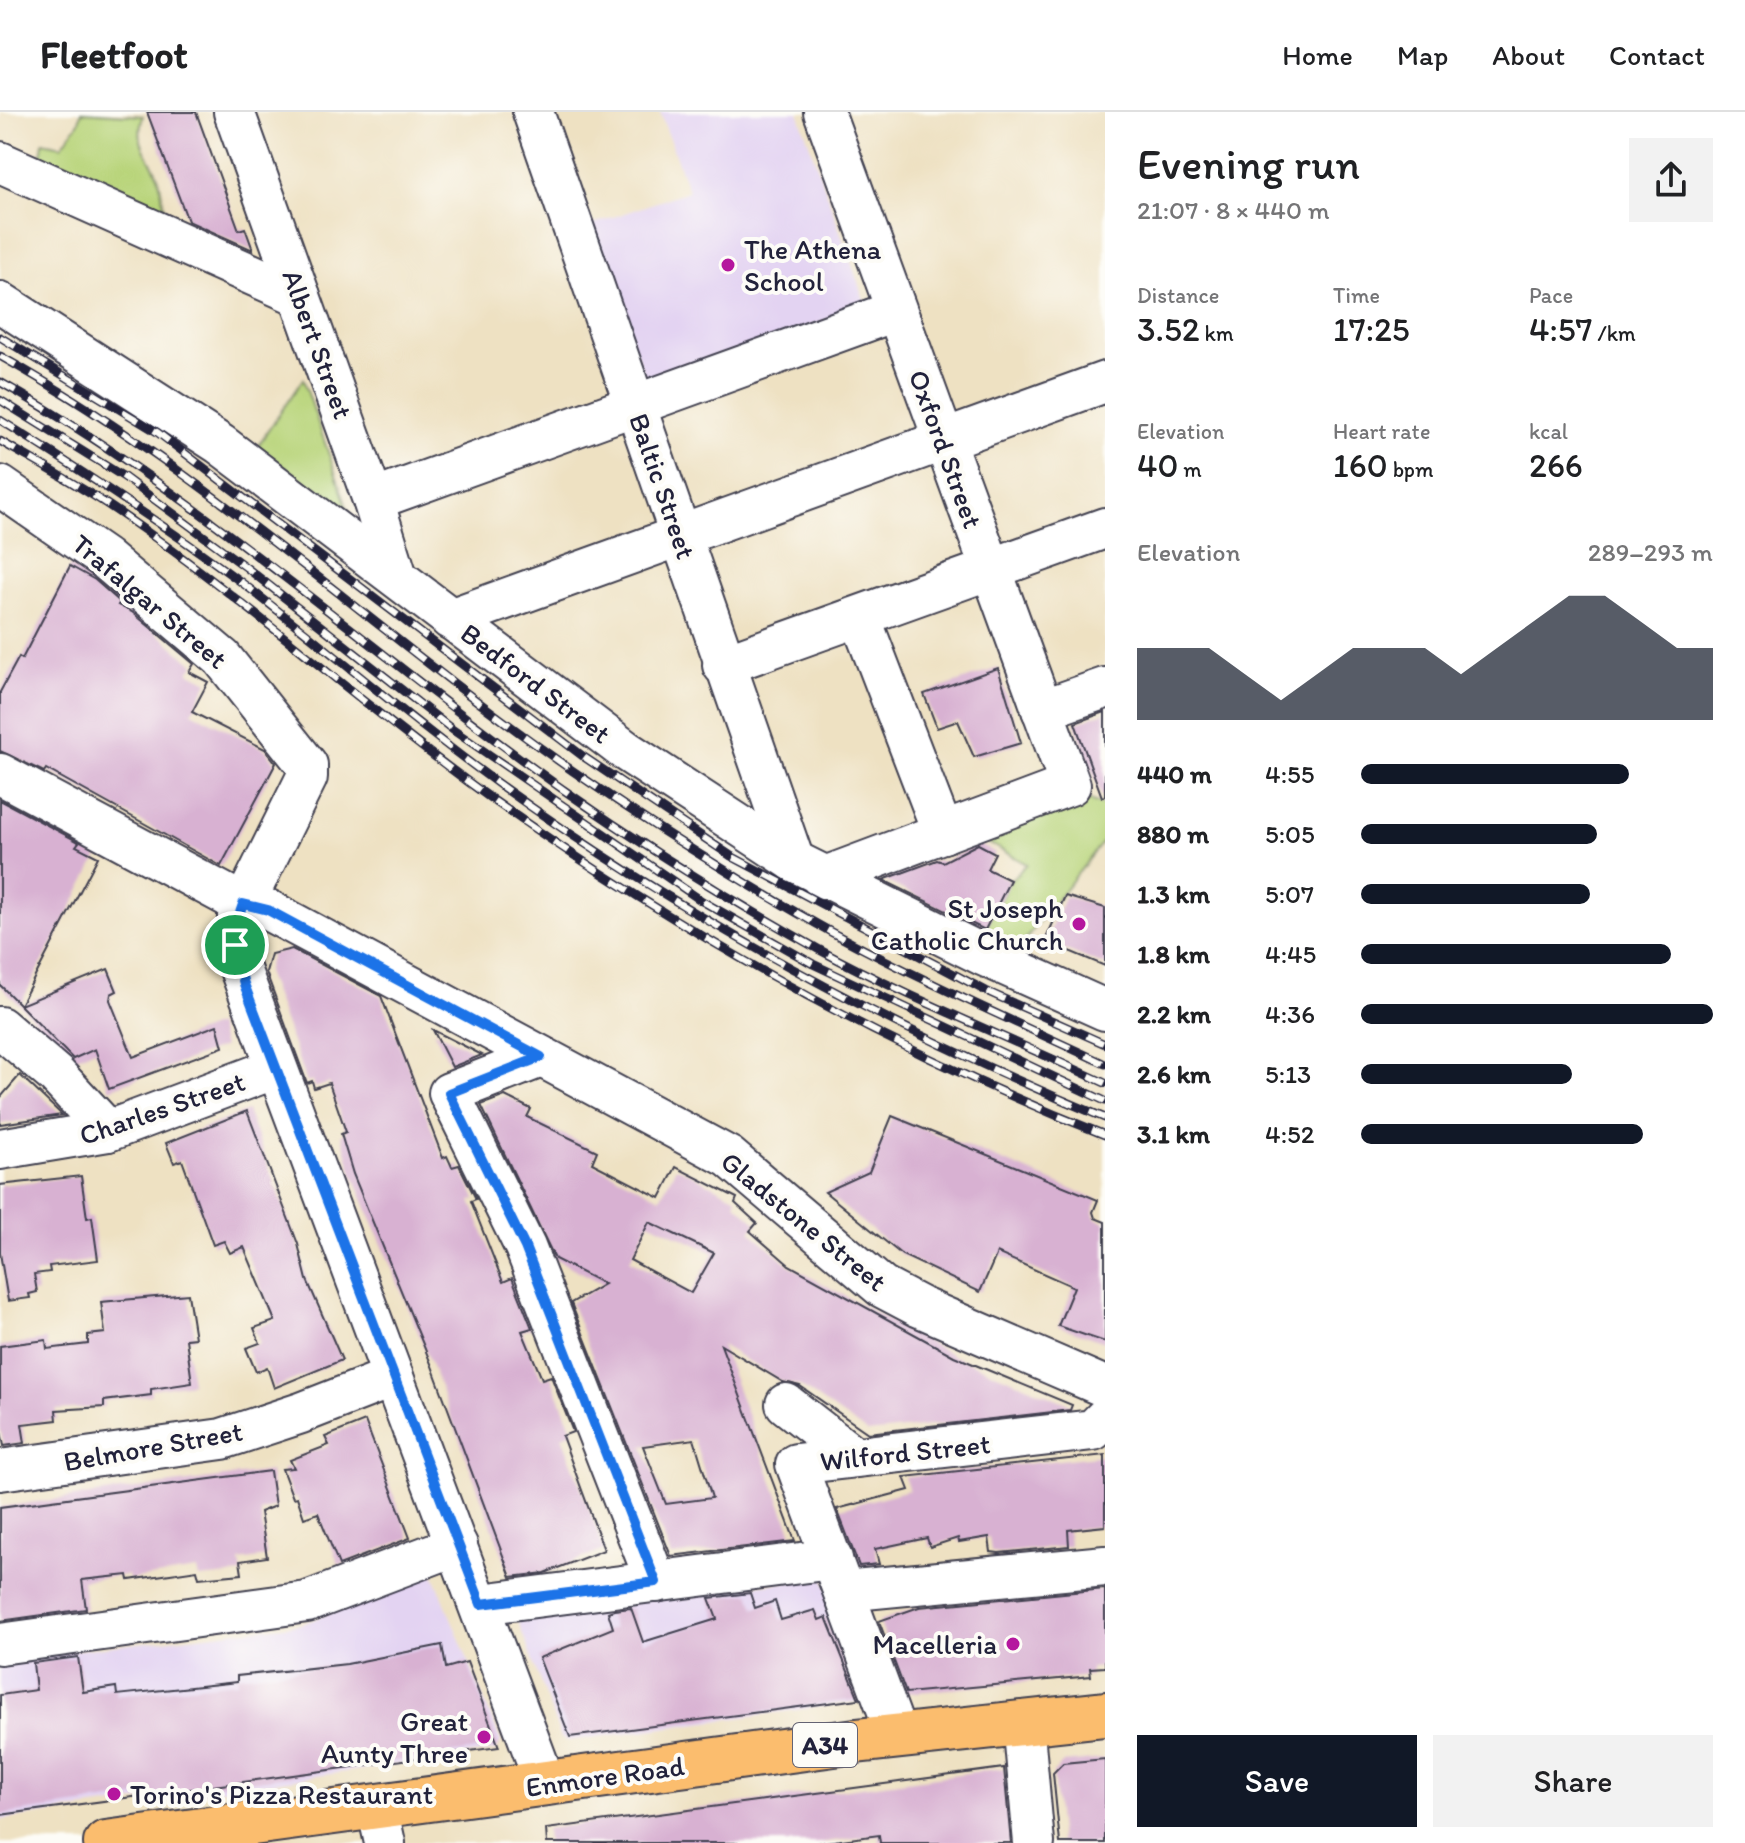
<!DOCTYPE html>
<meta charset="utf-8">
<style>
:root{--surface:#fff;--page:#f2f2f2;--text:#202124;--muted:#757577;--line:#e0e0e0;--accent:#111827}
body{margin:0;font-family:Itim,sans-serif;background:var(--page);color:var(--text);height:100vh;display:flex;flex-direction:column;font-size:30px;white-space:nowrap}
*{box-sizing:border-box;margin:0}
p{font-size:26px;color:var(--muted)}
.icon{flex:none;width:44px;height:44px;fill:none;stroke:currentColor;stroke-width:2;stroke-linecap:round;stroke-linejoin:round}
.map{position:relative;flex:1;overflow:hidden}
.details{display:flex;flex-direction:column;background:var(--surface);width:640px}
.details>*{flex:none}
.pin{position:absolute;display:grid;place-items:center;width:68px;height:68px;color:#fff;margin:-34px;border:4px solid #fff;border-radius:50%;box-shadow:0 2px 8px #0007}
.round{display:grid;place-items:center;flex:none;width:84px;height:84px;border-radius:0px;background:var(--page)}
.summary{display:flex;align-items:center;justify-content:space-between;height:136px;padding:0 32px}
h1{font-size:44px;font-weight:600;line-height:60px}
.metrics{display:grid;grid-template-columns:repeat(3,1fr);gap:12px;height:136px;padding:8px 32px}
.metrics div{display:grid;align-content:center}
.metrics b{font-size:34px;font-weight:600}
.metrics small{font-size:22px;font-weight:400}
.metrics p{font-size:22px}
.chart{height:224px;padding:16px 32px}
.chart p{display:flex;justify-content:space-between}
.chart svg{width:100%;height:144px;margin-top:8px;fill:var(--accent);opacity:.7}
.cta{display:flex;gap:16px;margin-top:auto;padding:16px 32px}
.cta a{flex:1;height:92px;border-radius:0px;background:var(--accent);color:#fff;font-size:32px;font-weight:600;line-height:92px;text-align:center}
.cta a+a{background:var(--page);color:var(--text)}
ul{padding:0 32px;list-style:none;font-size:26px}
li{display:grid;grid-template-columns:128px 96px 1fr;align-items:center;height:60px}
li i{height:20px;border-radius:10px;background:var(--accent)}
header{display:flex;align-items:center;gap:48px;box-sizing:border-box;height:112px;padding:0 40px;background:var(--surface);border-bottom:2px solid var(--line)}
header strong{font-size:38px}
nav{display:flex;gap:44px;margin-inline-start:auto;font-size:28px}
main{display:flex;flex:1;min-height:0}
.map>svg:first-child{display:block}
.built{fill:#e3d3f2}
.green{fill:#b8d479;stroke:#6d7b5a;stroke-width:2}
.building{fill:#d8b1d2;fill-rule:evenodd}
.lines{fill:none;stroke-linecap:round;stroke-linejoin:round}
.minor-casing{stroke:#413f4f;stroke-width:44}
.highway-casing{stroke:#413f4f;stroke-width:48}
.minor{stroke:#fff;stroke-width:40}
.highway{stroke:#fbbd6e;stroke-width:44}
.rail-casing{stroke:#22223b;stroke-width:9}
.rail{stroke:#fdfcf7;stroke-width:6;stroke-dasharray:18;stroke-linecap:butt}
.route-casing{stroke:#fff;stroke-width:16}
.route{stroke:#1a73e8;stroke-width:10}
.poi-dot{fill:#b5179e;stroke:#fdfcf7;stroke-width:3}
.labels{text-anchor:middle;stroke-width:8;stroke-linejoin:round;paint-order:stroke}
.shield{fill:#fdfcf7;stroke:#646373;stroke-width:2}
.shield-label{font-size:26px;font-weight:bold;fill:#22223b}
.poi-label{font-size:28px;fill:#22223b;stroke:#fdfcf7;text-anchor:end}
.street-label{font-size:28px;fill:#22223b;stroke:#fdfcf7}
</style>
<header>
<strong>Fleetfoot</strong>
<nav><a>Home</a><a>Map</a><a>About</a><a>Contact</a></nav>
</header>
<main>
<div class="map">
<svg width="1105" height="1731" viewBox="0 0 1105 1731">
<rect width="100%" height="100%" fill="#fdfcf7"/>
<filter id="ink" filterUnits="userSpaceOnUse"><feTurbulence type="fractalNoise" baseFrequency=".0125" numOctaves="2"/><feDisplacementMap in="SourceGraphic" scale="16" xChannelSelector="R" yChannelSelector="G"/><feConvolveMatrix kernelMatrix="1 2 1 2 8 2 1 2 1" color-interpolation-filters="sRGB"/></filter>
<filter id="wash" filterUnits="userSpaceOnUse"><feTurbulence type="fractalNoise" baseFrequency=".006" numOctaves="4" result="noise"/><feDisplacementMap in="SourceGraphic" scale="32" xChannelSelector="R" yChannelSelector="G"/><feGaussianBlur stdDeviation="1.8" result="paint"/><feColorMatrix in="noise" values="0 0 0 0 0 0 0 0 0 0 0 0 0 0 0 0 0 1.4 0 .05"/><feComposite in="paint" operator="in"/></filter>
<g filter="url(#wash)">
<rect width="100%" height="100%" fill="#eee1c2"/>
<g class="built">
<path d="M660,0h138l68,193 -218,82 -57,-162 97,-34z"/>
<path d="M433,1461l68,169 -6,9 -495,69v-161l302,-35z"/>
<path d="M823,1466l46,122 -302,41 -6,-3 -46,-125z"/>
</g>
<g class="green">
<path d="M81,0l62,4c-9,30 6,37 15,60 5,15 2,28 13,42l-132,-48 4,-28 19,4 17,-24z"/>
<path d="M303,267l47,137 -93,-69z"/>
<path d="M1075,682l30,12v33l-87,110 -37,-12 29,-57 17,-16 -59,-32z"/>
</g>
<g id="blocks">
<g class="building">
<path d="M147,0h49l43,118 6,-2 8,22 -65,-29z"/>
<path d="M70,454l25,14 25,22 -2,3 14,7 62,52 -5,8 19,10 -16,30 73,37 11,14 -55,103 -175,-97 -2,3 -44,-21v-59l19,-35 3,2z"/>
<path d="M998,556l23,75 -47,14 -16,-36 -21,7 -13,-34z"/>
<path d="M1105,600v84l-3,1 -27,-74z"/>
<path d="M0,688l79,42 -3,4 22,11 -78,148 -20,-20z"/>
<path d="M978,732l17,9 -8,16 23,11 -25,50 -102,-50 54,-20 6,2z"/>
<path d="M1065,784l40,12v58l-60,-25z"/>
<path d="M292,837l89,47 62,162 4,-2 5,11 7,-2 17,34 -5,2 32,81 9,-4 20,50 -10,3 20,48 9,-3 22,56 -11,4 42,114 -59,23 -34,4 -79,-211 -79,-192 -12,-40 5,-2 -17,-49 -15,5 -2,-7 -5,2 -41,-111 5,-18z"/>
<path d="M108,857l9,22 -6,3 -1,6 23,57 84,-32 6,22 -114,42 -14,-40 -22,10 -53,-54z"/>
<path d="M433,918l49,25 -30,12z"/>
<path d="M20,963l42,40 -62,9v-26z"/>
<path d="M505,984l26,13 -4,8 70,34 -5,12 68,35 16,-31 61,31 -2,5 22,20 -7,8 39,34 165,91 118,49 -2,5 -202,23 -68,-47 -17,-4 -62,-37 74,196 -124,15 -100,-253 33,-19 -49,-25 -74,-154zM649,1110l65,31 -23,40 -61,-33zM694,1327l18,59 -46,6 -23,-58z"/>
<path d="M247,999l51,133 9,36 35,80 -68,28 -7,-21 -11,5 -10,-24 14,-5 -6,-15 21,-7 -31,-74 -14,6 -6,-12 -11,4 -31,-85 -8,3 -8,-20z"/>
<path d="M892,1004l206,84 -5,12 2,6 10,4v120l-47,-16 16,-39 -77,-34 -17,39 -78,-37 -77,-63 44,-20z"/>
<path d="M81,1064l6,42 5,-1 6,43 -49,6 1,6 -16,2 3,18 -8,2 1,4 -22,3 -8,-48v-68z"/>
<path d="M188,1182l7,44 -9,1 6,44 -41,6v6l-47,6v6l-48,3 1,10 -35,4 3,19 -21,3 -4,-19v-81l46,-6 1,9 41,-5v-9l17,-2 -4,-31z"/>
<path d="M365,1309l45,117 -71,27 -21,-52 -14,5 -7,-21 -4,1 -11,-29 12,-1 -4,-8 39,-15 -4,-8z"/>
<path d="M1105,1343v71l-37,4 1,16 -70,7 -8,-1 -2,-15 -30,5 -1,-4 -28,9 -3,-9 -52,11 4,15 -20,2 -22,-57 72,-19 -5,-13z"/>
<path d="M270,1359l5,35 -15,6 7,45 -27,4 2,13 -43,4 -2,-8 -68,10 -1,-5 -46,5 4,29 -86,12v-114z"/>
<path d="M1105,1477v78l-15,1 1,8 -185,17 -27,-72 40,-14z"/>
<path d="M750,1481l5,15 20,-7 6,19 34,-10 4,10 7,-3 33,82 -289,38 -31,-79 74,-30 -5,-16 6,-2 17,-2 12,34 74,-23 -8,-21z"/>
<path d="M442,1533l4,23 21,-6 32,85 -499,68v-120l36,-5 -3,-27 45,-6 5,35 33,-5 1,8 120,-13v-6l110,-12z"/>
<path d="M1105,1647v84h-45l-7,-70 10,-10z"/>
<path d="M1004,1656l7,75h-131l-1,-8 -61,8h-271l-1,-14z"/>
</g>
</g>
</g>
<g filter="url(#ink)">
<use href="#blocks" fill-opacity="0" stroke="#413f4f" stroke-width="2"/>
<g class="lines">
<g class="minor-casing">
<g id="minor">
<path d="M234,0l139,388 24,77"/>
<path d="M533,0l261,749"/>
<path d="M0,50l300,134"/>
<path d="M0,190l220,142 406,307 168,110 191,95 120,54"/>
<path d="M0,374l104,72 118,100 85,107v12l-69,139 -1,45 309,824"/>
<path d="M373,388l522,-189"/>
<path d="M860,505l83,216"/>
<path d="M450,507l655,-237"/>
<path d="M723,553l382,-137"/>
<path d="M1042,598l63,-22"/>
<path d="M0,662l243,130 25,6 461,247 153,130 38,20 185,80"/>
<path d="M822,766l248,-93 -246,-673"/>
<path d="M0,915l56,48 52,56"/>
<path d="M541,945l-92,36 76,154 131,335"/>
<path d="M0,1037l108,-18 168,-63"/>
<path d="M786,1292l68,53"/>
<path d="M0,1358l222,-31 79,-26 92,-36"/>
<path d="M844,1479l261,-25"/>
<path d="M481,1492l351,-45"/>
<path d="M0,1532l307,-42 150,-57"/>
<path d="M1023,1609l11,122"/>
<path d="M897,1623l-101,-271 297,-34 12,-12"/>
<path d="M377,1695l8,36"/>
</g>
</g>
<g class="highway-casing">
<path id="highway" d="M106,1731l750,-102 249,-27"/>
</g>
<use href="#minor" class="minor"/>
<use href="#highway" class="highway"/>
<g class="rail-casing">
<g id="rail">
<path d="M0,225l157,95 427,325 147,99 255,135 119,53"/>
<path d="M0,244c207,115 379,280 573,415 83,57 169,112 258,161 89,48 182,89 274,132"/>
<path d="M0,270c201,113 373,273 561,406 82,58 169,112 257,161 92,50 192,89 287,134"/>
<path d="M0,288l124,77 123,91 206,162 249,171 111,63 292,137"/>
<path d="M0,308c82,51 163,104 241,162 87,66 170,139 259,203 188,135 391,244 605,333"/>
<path d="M0,329c36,21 73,41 108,64 133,89 251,199 381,292 191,135 398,252 616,338"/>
</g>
</g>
<use href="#rail" class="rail"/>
</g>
</g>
<g class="lines" filter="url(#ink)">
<g class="route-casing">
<path id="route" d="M243,792l25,6 273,147 -92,36 76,154 131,335 -175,22 -237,-620c-8,-28 -12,-52 -1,-80z"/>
</g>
<use href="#route" class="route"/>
</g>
<g class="poi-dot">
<circle cx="728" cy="153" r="8"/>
<circle cx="1079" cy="812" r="8"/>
<circle cx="1013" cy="1532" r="8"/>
<circle cx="484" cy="1625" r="8"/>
<circle cx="114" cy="1682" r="8"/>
</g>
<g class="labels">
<rect class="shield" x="793" y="1611" width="64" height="44" rx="6"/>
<g class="shield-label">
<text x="825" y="1642">A34</text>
</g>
<g class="poi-label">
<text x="744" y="147" text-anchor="start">The Athena<tspan x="744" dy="32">School</tspan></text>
<text x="1063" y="806">St Joseph<tspan x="1063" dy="32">Catholic Church</tspan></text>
<text x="997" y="1542">Macelleria</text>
<text x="468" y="1619">Great<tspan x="468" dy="32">Aunty Three</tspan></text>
<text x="130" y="1692" text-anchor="start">Torino's Pizza Restaurant</text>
</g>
<g class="street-label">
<text transform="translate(318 232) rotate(70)" y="10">Albert Street</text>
<text transform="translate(946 337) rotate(70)" y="10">Oxford Street</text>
<text transform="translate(663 374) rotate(71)" y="10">Baltic Street</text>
<text transform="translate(150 489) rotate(40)" y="10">Trafalgar Street</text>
<text transform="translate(536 571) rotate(37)" y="10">Bedford Street</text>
<text transform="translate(162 996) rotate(-19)" y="10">Charles Street</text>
<text transform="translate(804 1109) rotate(39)" y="10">Gladstone Street</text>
<text transform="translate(153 1334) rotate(-10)" y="10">Belmore Street</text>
<text transform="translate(905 1340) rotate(-6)" y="10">Wilford Street</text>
<text transform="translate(605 1664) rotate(-8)" y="10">Enmore Road</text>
</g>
</g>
</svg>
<div class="pin" style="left:235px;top:833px;background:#1e9e55"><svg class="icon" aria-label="arrive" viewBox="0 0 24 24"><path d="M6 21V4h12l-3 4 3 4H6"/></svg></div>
</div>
<section class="details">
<div class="summary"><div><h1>Evening run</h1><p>21:07 · 8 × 440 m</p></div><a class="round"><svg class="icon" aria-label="share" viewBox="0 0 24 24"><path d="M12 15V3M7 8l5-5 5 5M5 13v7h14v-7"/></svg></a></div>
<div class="metrics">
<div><p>Distance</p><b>3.52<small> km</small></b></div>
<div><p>Time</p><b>17:25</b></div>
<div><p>Pace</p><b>4:57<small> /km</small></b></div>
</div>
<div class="metrics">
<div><p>Elevation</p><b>40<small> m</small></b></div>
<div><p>Heart rate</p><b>160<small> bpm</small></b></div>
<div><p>kcal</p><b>266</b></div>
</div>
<div class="chart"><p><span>Elevation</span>289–293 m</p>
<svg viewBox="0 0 160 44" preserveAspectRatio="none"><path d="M0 44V22L10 22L20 22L30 30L40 38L50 30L60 22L70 22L80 22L90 30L100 22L110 14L120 6L130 6L140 14L150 22L160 22V44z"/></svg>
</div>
<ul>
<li><b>440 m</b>4:55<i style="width:76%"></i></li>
<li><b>880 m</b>5:05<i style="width:67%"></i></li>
<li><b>1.3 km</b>5:07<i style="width:65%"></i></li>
<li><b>1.8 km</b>4:45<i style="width:88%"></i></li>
<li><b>2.2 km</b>4:36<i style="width:100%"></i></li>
<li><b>2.6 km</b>5:13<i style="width:60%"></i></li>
<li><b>3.1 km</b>4:52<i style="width:80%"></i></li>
</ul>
<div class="cta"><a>Save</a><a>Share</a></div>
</section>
</main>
